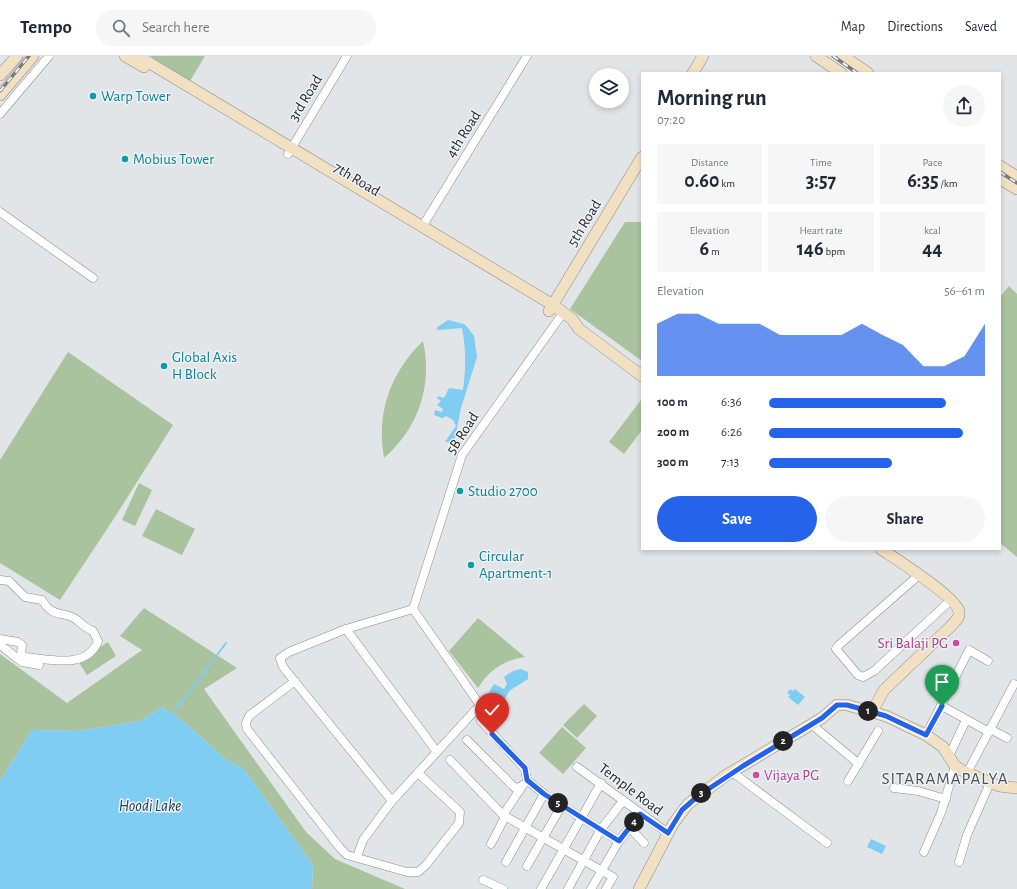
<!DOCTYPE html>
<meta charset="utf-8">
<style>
:root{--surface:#fff;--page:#f6f6f7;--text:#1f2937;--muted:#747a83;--line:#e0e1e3;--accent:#2563eb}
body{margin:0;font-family:"Alegreya Sans",sans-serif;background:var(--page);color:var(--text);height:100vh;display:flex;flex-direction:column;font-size:15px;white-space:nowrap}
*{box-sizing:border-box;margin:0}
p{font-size:13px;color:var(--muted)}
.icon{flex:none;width:22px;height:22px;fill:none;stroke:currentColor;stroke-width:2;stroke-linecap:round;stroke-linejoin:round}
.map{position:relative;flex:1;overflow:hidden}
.panel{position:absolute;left:641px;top:16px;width:360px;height:478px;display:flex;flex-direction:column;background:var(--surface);border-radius:0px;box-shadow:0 2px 6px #0003}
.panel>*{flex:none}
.buttons{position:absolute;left:589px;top:12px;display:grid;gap:8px}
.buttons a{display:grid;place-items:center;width:40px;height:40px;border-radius:50%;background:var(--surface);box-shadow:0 2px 6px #0003;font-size:20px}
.pin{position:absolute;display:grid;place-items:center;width:34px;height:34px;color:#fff;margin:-41px -17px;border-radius:50% 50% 50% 0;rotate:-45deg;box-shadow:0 0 4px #0007}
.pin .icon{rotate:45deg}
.km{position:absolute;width:20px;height:20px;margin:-10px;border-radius:50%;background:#222;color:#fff;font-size:11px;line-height:20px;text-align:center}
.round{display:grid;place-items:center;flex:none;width:42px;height:42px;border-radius:21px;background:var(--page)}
.headline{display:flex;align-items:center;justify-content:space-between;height:68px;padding:0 16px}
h1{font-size:22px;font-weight:700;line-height:30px}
.metrics{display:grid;grid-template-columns:repeat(3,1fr);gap:6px;height:68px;padding:4px 16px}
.metrics div{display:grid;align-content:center;border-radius:0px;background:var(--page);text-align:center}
.metrics b{font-size:20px;font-weight:700}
.metrics small{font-size:11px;font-weight:400}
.metrics p{font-size:11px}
.chart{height:112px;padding:8px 16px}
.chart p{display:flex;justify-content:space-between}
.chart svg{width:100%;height:72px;margin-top:4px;fill:var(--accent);opacity:.7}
.cta{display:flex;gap:8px;margin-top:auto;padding:8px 16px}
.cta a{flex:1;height:46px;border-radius:24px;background:var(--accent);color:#fff;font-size:16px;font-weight:700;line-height:46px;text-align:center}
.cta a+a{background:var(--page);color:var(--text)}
ul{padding:0 16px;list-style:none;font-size:13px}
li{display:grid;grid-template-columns:64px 48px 1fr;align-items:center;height:30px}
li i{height:10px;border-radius:5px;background:var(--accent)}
header{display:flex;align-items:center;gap:24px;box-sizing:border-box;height:56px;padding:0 20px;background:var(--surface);border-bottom:1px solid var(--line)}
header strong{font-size:19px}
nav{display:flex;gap:22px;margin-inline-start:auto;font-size:14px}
.search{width:280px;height:36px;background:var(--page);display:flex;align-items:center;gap:10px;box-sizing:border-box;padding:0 14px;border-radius:22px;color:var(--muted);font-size:15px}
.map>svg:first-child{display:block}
.green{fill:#a9c39f}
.water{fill:#7fcdf3}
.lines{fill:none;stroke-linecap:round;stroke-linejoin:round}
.stream{stroke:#7fcdf3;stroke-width:2}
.street-casing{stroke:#898c90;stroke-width:9}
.secondary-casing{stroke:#898c90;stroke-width:12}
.street{stroke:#fff;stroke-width:8}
.secondary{stroke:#f2e0c3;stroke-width:11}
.rail-casing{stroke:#787a7d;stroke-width:3.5}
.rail{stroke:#eef2f6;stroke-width:2;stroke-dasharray:6;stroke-linecap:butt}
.route-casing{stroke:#fff;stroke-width:8}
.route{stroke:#2563eb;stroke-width:5}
.culture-dot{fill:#0f9aa8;stroke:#eef2f6;stroke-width:1.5}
.hotel-dot{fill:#d1479c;stroke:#eef2f6;stroke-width:1.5}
.labels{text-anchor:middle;stroke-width:3;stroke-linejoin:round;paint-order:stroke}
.culture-label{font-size:15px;fill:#0d838f;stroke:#eef2f6;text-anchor:start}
.street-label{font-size:15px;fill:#28292b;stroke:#eef2f6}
.hotel-label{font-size:15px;fill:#b23c85;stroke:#eef2f6;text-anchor:end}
.water-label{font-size:16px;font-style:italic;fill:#204354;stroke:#eef2f6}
.quarter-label{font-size:17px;letter-spacing:1px;fill:#4f5255;stroke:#eef2f6}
</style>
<header>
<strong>Tempo</strong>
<div class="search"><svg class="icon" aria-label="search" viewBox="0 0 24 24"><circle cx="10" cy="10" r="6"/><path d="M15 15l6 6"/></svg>Search here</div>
<nav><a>Map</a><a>Directions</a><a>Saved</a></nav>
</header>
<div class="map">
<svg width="1017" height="833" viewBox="0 0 1017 833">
<rect width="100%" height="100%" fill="#e1e5e8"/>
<g class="green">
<path d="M152,0h53l-15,25 -39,-24z"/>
<path d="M625,166h17v139l-72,-52z"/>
<path d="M1009,230l8,8v263l-17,-14v-246z"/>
<path d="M423,285c10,45 -5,87 -39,117 -8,-45 6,-85 39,-117z"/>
<path d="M68,296l105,73 -60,95 -53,80 -60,-37v-103z"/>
<path d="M641,344l1,30 -18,24 -15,-12z"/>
<path d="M139,427l13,7 -17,36 -13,-6z"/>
<path d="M156,453l39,20 -13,26 -40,-19z"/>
<path d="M144,552l93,60 -33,21 102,143 29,27 70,30h-93l1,-24 -70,-97 -18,-9 -42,-38 -21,-14 -22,14 -61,10 -47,-1 -32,51v-127l67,49 75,-53 -22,-14z"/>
<path d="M478,562l47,39c-21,3 -36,13 -47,31l-29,-37z"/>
<path d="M108,586l8,14 -29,19 -9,-14z"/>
<path d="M584,648l13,12 -20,22 -14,-13z"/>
<path d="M562,671l24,21 -23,26 -24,-21z"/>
</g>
<g class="water">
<path d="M448,264l16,4 4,4 6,8 3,21 -16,51 -6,30 -6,4h-4l11,-16 -3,-6 -7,-4 -4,2 -8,-3 1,-5 7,2 1,-3 -6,-4 4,-4 -4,-3 1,-2 6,2 5,-10 14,2c3,-21 3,-41 -1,-62l-24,2 -2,-2z"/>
<path d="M521,613l7,3v7l-19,12 -5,10 -15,-9 5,-8 10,5 3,-5 -3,-7 9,-6z"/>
<path d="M790,633l3,2 2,-2 10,8 -7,8 -10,-8 2,-2 -3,-2z"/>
<path d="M162,651l21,14 42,38 18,9 70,97 -1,24h-312v-108l32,-51 47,1 61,-10z"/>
<path d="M871,783l15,7 -4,8 -15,-7z"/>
</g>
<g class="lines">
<path class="stream" d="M171,660l55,-73"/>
<g class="street-casing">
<g id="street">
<path d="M0,58l49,-58"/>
<path d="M288,98l59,-98"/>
<path d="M0,156l93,66"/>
<path d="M422,171l105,-171"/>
<path d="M919,519l-80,70 -3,4 22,26 5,2 11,-6 77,-71"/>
<path d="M0,524l9,1 16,16 17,3c11,18 19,11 32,18 7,4 8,9 19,13l5,10c-11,29 -49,18 -73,16l-4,-3 1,-9 -4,-3 -18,-3"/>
<path d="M413,553l49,-154 101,-142"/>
<path d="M346,573l91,123"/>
<path d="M0,589l22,17 17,3"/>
<path d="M295,625l-46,35 -3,7 1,6 93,119 7,7 60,17h11l8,-7 33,-42 1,-11 -42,-39"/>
<path d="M942,650l47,26"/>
<path d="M481,665l44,48 2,11 17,14 75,47"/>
<path d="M811,668l48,40"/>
<path d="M990,673l17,9"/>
<path d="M926,679l43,-85 19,11"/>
<path d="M467,684l48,48 5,-1"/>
<path d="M949,700l17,-36"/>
<path d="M450,704l53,55 110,62 -7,12"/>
<path d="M577,711l91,66"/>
<path d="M732,716l95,71"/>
<path d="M967,717l47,-89"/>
<path d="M848,725l30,-50"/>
<path d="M894,732l24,3 28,8"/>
<path d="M392,745l-109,-134 -3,-9 9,-6 57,-23 67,-20"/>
<path d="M503,759l20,-30"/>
<path d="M630,772l14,15"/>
<path d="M491,788l14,-27"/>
<path d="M924,796l17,-39 14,-47"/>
<path d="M357,801l6,-17 29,-39 88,-96 -67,-96"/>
<path d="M506,806l38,-68"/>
<path d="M959,806l8,-27 23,-52"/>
<path d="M527,810l35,-61"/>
<path d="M483,824l20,9"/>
<path d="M541,833l60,-106"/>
<path d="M568,833l33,-60 22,-28"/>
<path d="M591,833l28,-48 21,-27"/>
</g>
</g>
<g class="secondary-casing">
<g id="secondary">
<path d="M125,0l19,11"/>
<path d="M138,0l415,249 19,14 7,10 63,47"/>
<path d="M816,0l25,17"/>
<path d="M843,0l25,17"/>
<path d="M693,17l10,-17"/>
<path d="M0,19l17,-19"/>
<path d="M0,39l33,-39"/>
<path d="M1000,110l17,11"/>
<path d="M1000,123l17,10"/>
<path d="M549,255l93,-154"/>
<path d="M872,656l12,-22 66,-63c4,-5 10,-8 9,-15 -1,-14 -65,-54 -78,-63"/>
<path d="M639,833l34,-65 15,-20 37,-28 97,-58 15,-13h10l39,11 40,19 17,12 12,19 12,7 32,13 18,2"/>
</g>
</g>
<use href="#street" class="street"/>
<use href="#secondary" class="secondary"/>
<g class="rail-casing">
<g id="rail">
<path d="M833,0l24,17"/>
<path d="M0,35l29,-35"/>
<path d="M1000,116l17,11"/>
</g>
</g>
<use href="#rail" class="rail"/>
</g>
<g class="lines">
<g class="route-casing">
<path id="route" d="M492,678l33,34 2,12 17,14 75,47 21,-27 28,19 14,-23 16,-14 45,-30 79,-48 15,-13h10l39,11 40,19 16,-29"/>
</g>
<use href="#route" class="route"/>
</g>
<g class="culture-dot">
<circle cx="93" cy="40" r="4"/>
<circle cx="125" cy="103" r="4"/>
<circle cx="164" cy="310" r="4"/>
<circle cx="460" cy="435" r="4"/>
<circle cx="471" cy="509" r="4"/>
</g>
<g class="hotel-dot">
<circle cx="956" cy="587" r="4"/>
<circle cx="756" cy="719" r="4"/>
</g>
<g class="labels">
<g class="culture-label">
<text x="101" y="45">Warp Tower</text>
<text x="133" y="108">Mobius Tower</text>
<text x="172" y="306">Global Axis<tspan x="172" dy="17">H Block</tspan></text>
<text x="468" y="440">Studio 2700</text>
<text x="479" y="505">Circular<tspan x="479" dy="17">Apartment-1</tspan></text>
</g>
<g class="street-label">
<text transform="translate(305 42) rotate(-59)" y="5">3rd Road</text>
<text transform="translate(463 78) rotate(-58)" y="5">4th Road</text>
<text transform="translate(357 123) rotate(31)" y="5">7th Road</text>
<text transform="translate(584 167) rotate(-59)" y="5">5th Road</text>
<text transform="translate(462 377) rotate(-57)" y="5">5B Road</text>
<text transform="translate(631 733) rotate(37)" y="5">Temple Road</text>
</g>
<g class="hotel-label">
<text x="948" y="592">Sri Balaji PG</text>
<text x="764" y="724" text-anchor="start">Vijaya PG</text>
</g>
<g class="water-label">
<text x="150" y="755">Hoodi Lake</text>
</g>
<g class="quarter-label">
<text x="945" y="728">SITARAMAPALYA</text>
</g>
</g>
</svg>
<div class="buttons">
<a><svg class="icon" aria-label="layers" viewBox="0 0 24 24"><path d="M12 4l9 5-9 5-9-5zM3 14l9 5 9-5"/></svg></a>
</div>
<div class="pin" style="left:942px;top:650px;background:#1e9e55"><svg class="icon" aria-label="arrive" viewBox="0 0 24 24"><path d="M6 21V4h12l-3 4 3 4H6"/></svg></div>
<div class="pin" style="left:492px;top:678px;background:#d93025"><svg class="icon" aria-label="check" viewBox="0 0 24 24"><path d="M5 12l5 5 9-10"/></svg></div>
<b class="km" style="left:868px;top:655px">1</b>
<b class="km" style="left:783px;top:685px">2</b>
<b class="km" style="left:701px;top:737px">3</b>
<b class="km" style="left:634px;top:766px">4</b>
<b class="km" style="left:558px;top:747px">5</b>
<section class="panel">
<div class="headline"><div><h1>Morning run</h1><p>07:20</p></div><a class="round"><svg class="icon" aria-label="share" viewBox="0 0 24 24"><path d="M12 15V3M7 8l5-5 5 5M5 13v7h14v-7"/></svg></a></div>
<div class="metrics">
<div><p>Distance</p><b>0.60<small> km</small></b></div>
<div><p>Time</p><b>3:57</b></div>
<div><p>Pace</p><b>6:35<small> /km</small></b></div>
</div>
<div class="metrics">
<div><p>Elevation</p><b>6<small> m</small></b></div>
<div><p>Heart rate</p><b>146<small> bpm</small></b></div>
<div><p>kcal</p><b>44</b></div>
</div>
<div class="chart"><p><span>Elevation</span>56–61 m</p>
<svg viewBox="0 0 160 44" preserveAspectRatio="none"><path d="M0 44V12L10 6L20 6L30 12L40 12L50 12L60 19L70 19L80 19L90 19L100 12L110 19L120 25L130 38L140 38L150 32L160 12V44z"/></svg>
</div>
<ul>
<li><b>100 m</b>6:36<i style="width:82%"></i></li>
<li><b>200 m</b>6:26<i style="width:90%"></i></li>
<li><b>300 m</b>7:13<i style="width:57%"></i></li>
</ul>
<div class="cta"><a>Save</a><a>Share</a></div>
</section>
</div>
